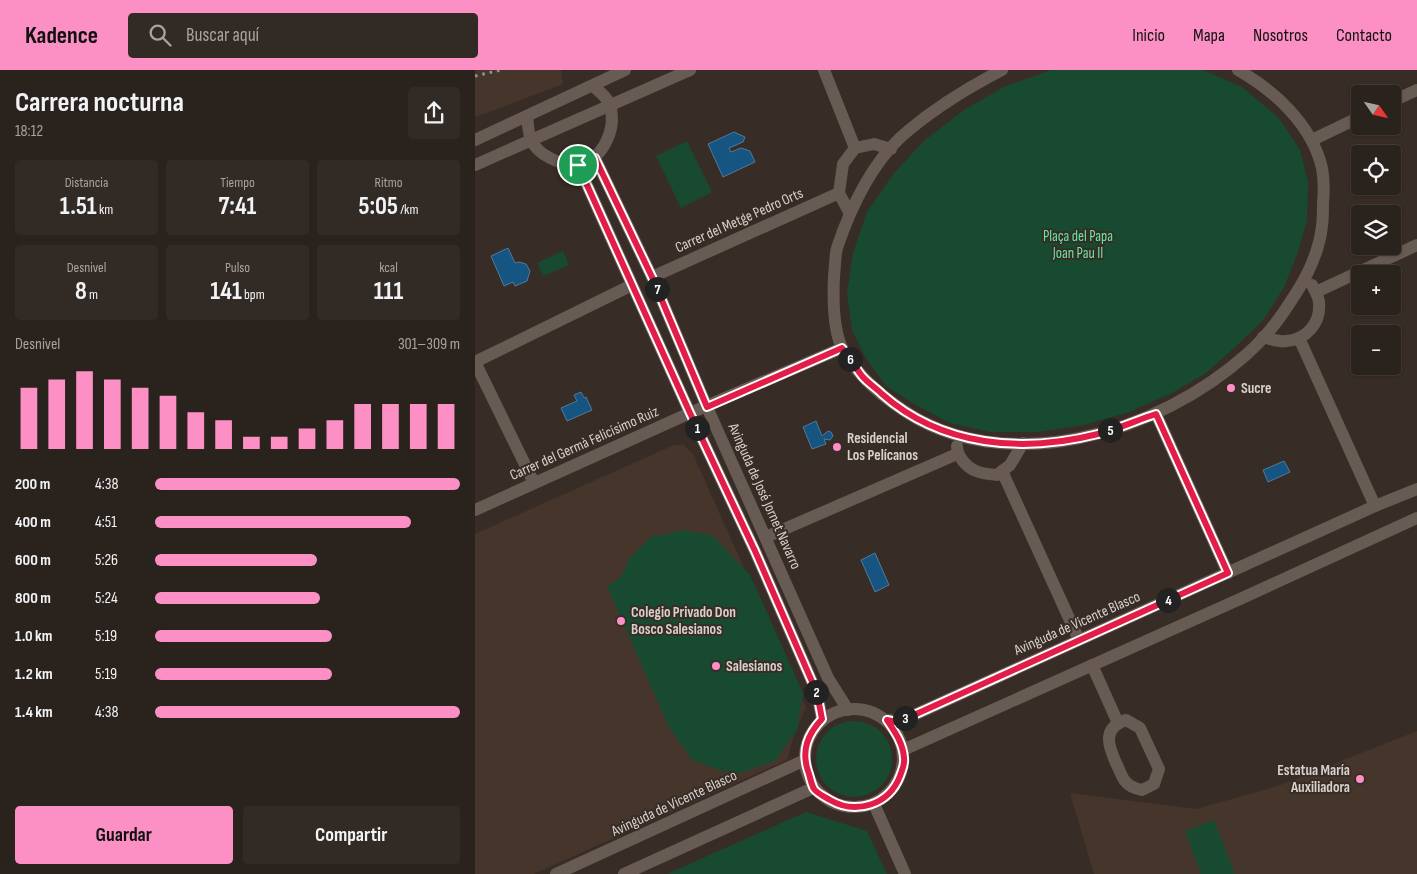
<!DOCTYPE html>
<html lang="es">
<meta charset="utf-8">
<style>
:root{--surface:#2a221c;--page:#322a25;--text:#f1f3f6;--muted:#a5a4a3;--line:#463f3b;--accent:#fc8fc3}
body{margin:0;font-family:"Sofia Sans Condensed",sans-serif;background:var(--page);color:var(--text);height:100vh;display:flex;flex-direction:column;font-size:19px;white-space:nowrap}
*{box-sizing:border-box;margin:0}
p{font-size:16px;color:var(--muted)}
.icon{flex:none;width:28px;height:28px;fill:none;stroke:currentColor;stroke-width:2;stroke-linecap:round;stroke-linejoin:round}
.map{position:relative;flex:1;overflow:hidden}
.panel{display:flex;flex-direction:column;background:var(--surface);width:475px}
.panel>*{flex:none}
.needle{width:32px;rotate:124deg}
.fabs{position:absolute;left:876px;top:15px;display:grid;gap:10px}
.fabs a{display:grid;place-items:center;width:50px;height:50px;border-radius:5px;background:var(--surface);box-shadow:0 1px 4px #0004,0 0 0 1px var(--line);font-size:25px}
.pin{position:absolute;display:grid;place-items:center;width:42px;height:42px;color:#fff;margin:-21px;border:2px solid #fff;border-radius:50%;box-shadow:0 1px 5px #0007}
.km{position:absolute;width:25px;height:25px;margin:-12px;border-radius:50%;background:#222;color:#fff;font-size:14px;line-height:25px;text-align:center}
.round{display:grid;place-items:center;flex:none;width:52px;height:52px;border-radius:5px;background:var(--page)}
.headline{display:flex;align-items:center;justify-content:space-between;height:85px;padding:0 15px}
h1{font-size:28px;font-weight:700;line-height:38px}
.metrics{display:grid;grid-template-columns:repeat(3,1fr);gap:8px;height:85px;padding:5px 15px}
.metrics div{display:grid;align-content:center;border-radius:5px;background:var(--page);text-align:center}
.metrics b{font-size:25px;font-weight:700}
.metrics small{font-size:14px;font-weight:400}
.metrics p{font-size:14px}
.chart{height:140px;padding:10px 15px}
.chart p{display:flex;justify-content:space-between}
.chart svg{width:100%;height:90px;margin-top:5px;stroke:var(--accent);stroke-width:6}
.primary-button{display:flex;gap:10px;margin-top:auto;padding:10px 15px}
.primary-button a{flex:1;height:58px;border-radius:5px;background:var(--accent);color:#111;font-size:20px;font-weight:700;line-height:58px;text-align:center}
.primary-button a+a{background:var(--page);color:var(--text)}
ul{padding:0 15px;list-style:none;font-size:16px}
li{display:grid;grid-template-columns:80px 60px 1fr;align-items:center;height:38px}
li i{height:12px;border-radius:6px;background:var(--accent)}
header{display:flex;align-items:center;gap:30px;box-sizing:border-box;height:70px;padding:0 25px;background:var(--accent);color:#111}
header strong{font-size:24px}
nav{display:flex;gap:28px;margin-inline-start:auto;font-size:18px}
.search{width:350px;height:45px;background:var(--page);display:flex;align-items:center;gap:12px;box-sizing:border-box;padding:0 18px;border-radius:5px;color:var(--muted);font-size:19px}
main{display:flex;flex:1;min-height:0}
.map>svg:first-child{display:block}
.built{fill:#46352b}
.green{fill:#184a31}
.water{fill:#165581;stroke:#507a98}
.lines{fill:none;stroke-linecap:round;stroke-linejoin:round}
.minor{stroke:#685b54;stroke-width:12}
.rail{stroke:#9b928d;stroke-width:3;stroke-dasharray:2.5 5;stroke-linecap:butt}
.route-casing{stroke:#fff;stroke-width:10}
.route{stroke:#e11d48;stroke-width:6}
.poi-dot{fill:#fc8fc3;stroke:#382d26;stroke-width:2}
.labels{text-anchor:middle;stroke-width:4;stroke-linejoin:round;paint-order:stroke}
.street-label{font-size:15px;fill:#d8d0cc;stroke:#382d26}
.park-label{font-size:15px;fill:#65e7a5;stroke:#382d26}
.poi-label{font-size:15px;font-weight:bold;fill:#d8d0cc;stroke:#382d26;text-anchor:start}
</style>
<header>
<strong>Kadence</strong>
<div class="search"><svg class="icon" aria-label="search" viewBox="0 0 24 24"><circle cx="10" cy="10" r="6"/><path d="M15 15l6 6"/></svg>Buscar aquí</div>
<nav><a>Inicio</a><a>Mapa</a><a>Nosotros</a><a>Contacto</a></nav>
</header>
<main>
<section class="panel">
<div class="headline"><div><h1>Carrera nocturna</h1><p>18:12</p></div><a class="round"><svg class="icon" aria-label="share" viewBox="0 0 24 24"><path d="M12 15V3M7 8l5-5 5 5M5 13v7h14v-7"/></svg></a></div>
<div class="metrics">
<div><p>Distancia</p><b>1.51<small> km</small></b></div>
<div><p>Tiempo</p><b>7:41</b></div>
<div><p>Ritmo</p><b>5:05<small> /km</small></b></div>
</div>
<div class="metrics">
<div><p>Desnivel</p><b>8<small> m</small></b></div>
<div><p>Pulso</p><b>141<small> bpm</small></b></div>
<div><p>kcal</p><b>111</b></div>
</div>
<div class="chart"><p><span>Desnivel</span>301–309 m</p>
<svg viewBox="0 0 160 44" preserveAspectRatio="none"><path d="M5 44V14M15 44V10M25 44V6M35 44V10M45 44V14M55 44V18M65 44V26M75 44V30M85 44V38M95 44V38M105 44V34M115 44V30M125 44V22M135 44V22M145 44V22M155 44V22"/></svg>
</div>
<ul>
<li><b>200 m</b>4:38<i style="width:100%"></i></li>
<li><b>400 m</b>4:51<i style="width:84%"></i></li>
<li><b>600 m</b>5:26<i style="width:53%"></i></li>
<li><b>800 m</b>5:24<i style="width:54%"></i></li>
<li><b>1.0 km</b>5:19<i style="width:58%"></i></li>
<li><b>1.2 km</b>5:19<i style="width:58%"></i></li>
<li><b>1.4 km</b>4:38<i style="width:100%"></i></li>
</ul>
<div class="primary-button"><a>Guardar</a><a>Compartir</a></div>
</section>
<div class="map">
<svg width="942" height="804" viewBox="0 0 942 804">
<rect width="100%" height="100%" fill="#382d26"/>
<g class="built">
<path d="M0,0h86l2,14 -88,33z"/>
<path d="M199,375h10l9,9 113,253 -11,25 -8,28 -253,114h-59v-340z"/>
<path d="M942,661v143h-323l-24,-81 126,16 82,-23z"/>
</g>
<g class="green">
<path d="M576,0h152l39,17 37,31 21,32 8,32 -1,38 -9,32 -14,35 -20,32 -31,30 -27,24 -34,20 -43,19 -45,13 -46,7h-48l-40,-9 -34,-18 -30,-19 -19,-26 -15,-30 -5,-36 6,-41 14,-41 27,-39 30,-32 40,-31 40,-23z"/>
<path d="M212,71l25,51 -31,16 -25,-52z"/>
<path d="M88,181l6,14 -26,11 -6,-13z"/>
<path d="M209,460l29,6 37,39 53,118 -6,37 -22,31 -35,12 -18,-2 -30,-11 -23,-33 -62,-141 14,-9 9,-19 21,-21z"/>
<circle cx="379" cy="689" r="38"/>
<path d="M331,742l61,19 20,43h-220z"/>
<path d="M739,750l21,54h-34l-16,-43z"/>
</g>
<g class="water">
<path d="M259,62l11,5 -2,5 -14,6 2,4 10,-4 9,3 5,11 -32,15 -15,-33z"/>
<path d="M33,178l7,15 4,-1 7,2 4,7 -3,10 -12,5 -2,-4 -9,4 -13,-30z"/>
<path d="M106,322l3,6 2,-1 6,13 -25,11 -6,-13 16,-7 -3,-6z"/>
<path d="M341,351l6,15 6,-5 3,1 2,4 -3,4 -6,-1 2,5 -14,5 -9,-22z"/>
<path d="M809,391l6,11 -22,10 -5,-12z"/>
<path d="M400,483l14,32 -14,7 -14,-32z"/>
</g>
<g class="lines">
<g class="minor">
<path d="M349,0l31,78"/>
<path d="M527,0c-33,17 -64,36 -93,60 -30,24 -52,65 -66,101 -2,7 -6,14 -7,22 -1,7 -1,15 -2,23 -1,21 -1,55 9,74 13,23 35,43 57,58 104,73 259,25 347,-54 17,-15 32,-34 44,-53 15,-22 28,-48 31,-75 1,-7 1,-15 1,-23 1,-11 1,-24 -1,-35 -10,-43 -47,-77 -84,-98"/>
<path d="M918,31l24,-11"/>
<path d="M52,46c1,7 1,17 4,23 3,8 11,15 19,19 8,4 19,9 29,7 24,-6 38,-36 31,-59 -2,-8 -10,-14 -17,-20"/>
<path d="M0,70l150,-70"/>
<path d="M837,70l48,-23"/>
<path d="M120,88l57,119 55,130 121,271 20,32"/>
<path d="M0,95l215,-95"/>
<path d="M103,95l112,248 65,138 62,142 5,26"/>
<path d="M375,144l-11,-21 4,-29 12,-16 19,-4 17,5"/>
<path d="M177,207l187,-84"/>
<path d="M841,222l101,-47"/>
<path d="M788,267c7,2 16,5 23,4 20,-1 35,-18 33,-38 0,-6 -4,-12 -7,-18"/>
<path d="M824,268l76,168"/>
<path d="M0,292l157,-77"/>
<path d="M0,292l59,121"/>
<path d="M681,344l72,159"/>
<path d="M482,376c0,10 9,21 19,25 6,3 14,3 21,4l13,-10 13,-22"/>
<path d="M527,401l77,169"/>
<path d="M0,440l215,-97 152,-65"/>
<path d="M291,467l191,-83"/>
<path d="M617,595l26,58"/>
<circle cx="379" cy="688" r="49"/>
<path d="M412,650l9,1 18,-6 461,-209 42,-17"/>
<path d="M651,650l14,8 19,41 -5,15 -12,6c-6,-1 -13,-4 -17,-9 -4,-5 -6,-13 -9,-18 -8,-18 -14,-35 10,-43z"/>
<path d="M428,680l337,-151 177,-81"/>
<path d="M399,734l31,70"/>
<path d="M81,804l249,-114"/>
<path d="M149,804l189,-86"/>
</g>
<path class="rail" d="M0,6l26,-6"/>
</g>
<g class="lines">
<g class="route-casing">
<path id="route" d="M120,88l57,119 55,130 135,-59c7,9 13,19 20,28 6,7 14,12 20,18 60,53 141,59 216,40 20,-5 39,-14 58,-20l72,159 -314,142 -18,7 -9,-2c8,12 16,23 17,38 1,7 -2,12 -4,18 -11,29 -44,39 -70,24 -5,-3 -12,-6 -16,-11 -3,-5 -4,-13 -6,-18 -7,-21 0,-37 14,-52l-5,-26 -62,-142 -65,-138 -112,-248z"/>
</g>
<use href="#route" class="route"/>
</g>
<g class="poi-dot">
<circle cx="756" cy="318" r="5"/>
<circle cx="362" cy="377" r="5"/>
<circle cx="146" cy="551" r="5"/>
<circle cx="241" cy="596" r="5"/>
<circle cx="885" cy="709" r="5"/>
</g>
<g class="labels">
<g class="street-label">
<text transform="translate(264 150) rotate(-24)" y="5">Carrer del Metge Pedro Orts</text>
<text transform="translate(109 373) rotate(-24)" y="5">Carrer del Germà Felicísimo Ruiz</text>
<text transform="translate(290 426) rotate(66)" y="5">Avinguda de José Jornet Navarro</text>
<text transform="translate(602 553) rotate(-24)" y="5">Avinguda de Vicente Blasco</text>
<text transform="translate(199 733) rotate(-25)" y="5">Avinguda de Vicente Blasco</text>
</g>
<g class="park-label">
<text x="603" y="171">Plaça del Papa<tspan x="603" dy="17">Joan Pau II</tspan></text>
</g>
<g class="poi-label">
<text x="766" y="323">Sucre</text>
<text x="372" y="373">Residencial<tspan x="372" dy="17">Los Pelícanos</tspan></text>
<text x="156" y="547">Colegio Privado Don<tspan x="156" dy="17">Bosco Salesianos</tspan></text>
<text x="251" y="601">Salesianos</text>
<text x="875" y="705" text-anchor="end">Estatua María<tspan x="875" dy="17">Auxiliadora</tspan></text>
</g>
</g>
</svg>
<div class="fabs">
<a><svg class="needle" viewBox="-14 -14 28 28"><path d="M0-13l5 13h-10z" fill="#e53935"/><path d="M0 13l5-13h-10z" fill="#a5a4a3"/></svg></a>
<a><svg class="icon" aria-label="locate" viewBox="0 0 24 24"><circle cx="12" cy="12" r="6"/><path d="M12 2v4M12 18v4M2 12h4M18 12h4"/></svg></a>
<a><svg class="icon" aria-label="layers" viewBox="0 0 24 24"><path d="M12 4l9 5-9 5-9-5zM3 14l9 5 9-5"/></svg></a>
<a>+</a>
<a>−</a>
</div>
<div class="pin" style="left:103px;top:95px;background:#1e9e55"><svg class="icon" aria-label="arrive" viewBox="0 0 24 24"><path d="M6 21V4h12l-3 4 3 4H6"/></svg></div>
<b class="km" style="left:222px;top:358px">1</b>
<b class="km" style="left:341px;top:622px">2</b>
<b class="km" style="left:430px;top:648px">3</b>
<b class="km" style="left:693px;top:530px">4</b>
<b class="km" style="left:635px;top:360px">5</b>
<b class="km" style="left:375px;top:289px">6</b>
<b class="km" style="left:182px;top:219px">7</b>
</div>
</main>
